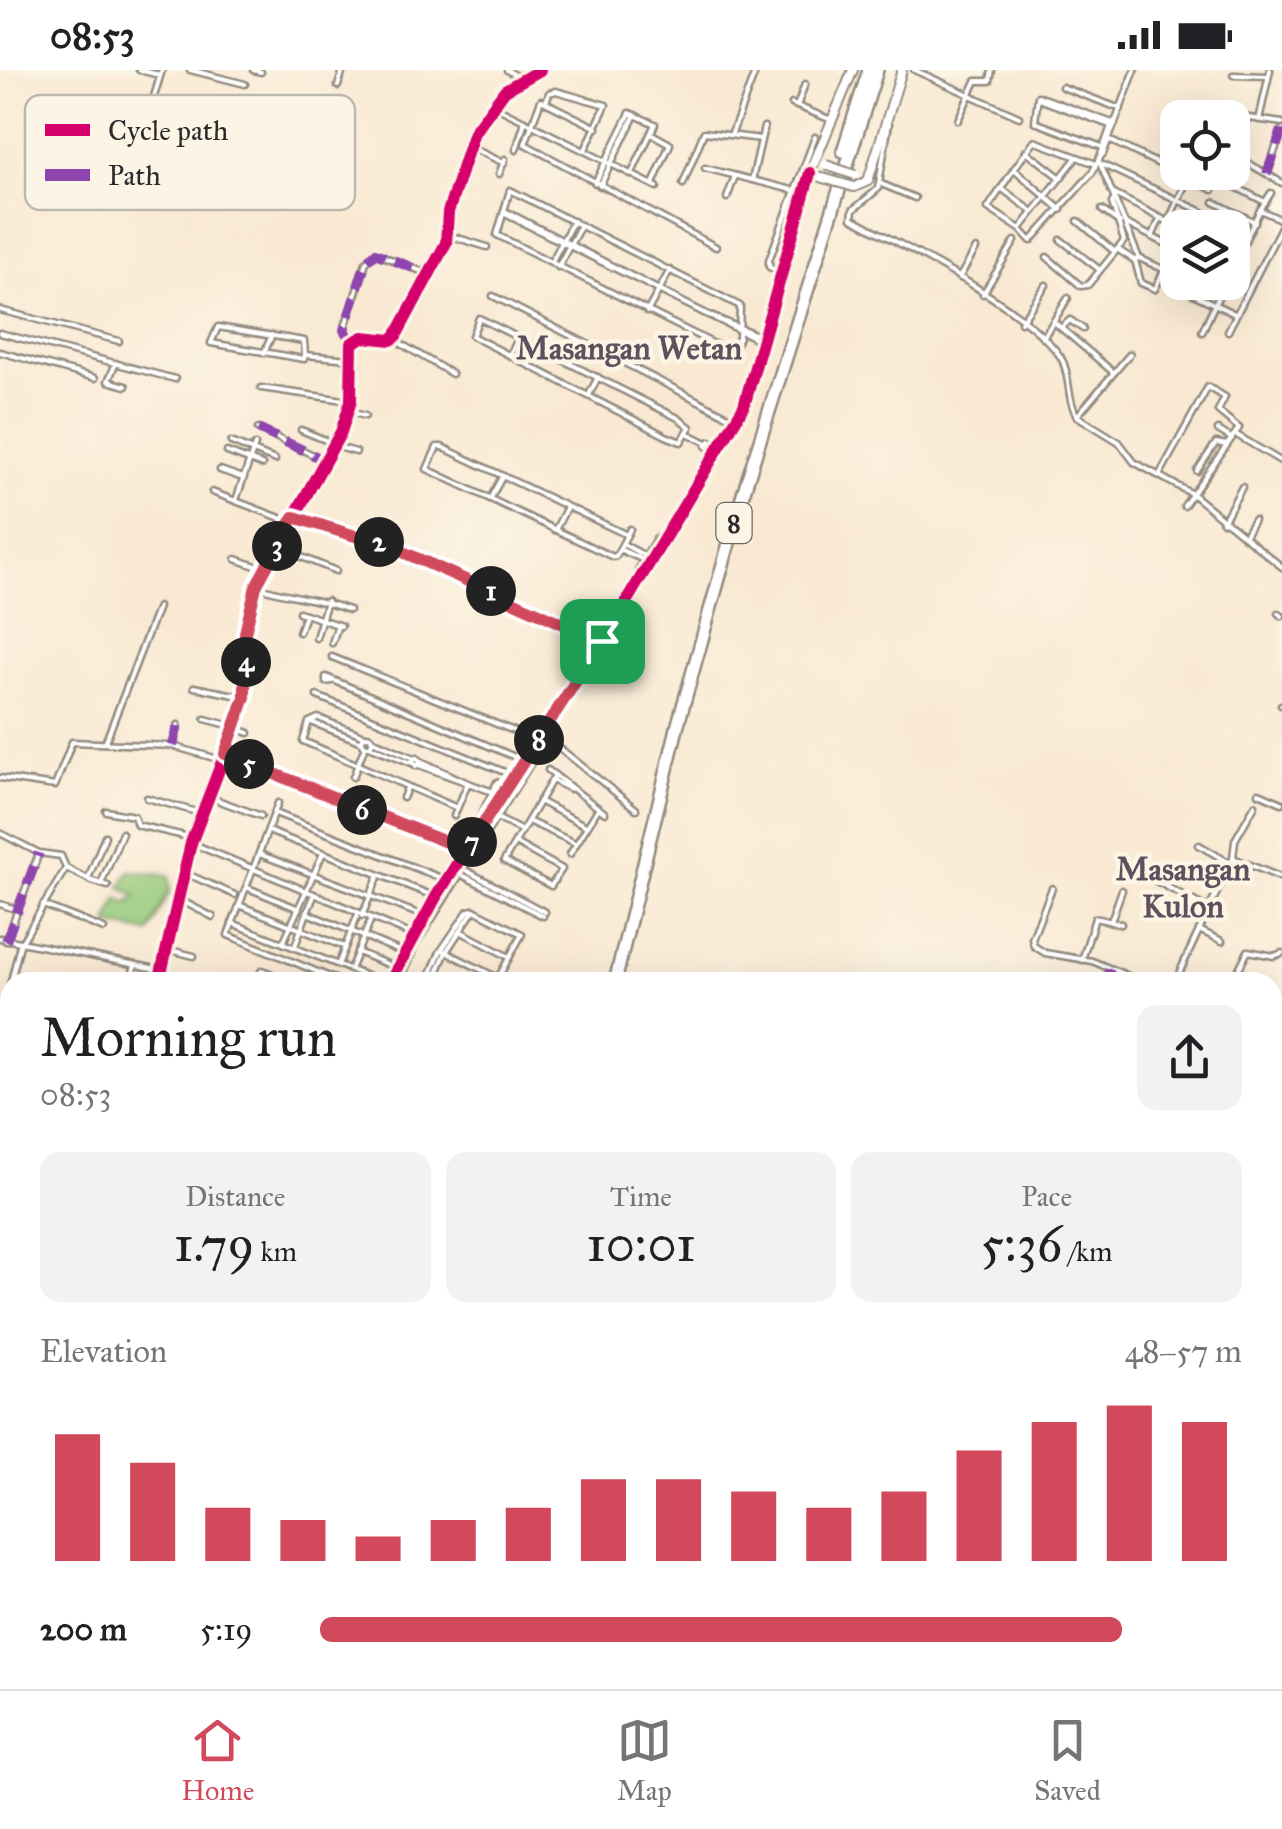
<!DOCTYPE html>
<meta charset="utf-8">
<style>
:root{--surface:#fff;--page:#f2f2f2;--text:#202124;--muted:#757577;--line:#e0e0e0;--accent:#d1495b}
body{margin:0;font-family:"IM FELL Great Primer",serif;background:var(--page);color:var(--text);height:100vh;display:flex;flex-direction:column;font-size:38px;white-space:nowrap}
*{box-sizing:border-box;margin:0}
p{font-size:32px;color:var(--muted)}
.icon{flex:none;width:55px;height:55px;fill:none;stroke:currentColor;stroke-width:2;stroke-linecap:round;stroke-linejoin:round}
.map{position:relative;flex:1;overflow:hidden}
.sheet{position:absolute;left:0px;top:902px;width:1282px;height:718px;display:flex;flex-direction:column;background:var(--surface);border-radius:30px 30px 0 0;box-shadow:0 10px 40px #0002}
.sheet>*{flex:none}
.fabs{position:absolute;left:1160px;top:30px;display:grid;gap:20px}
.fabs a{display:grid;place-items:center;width:90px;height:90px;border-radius:20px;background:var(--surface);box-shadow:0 10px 40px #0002;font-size:50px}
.pin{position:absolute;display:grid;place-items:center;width:85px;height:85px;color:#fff;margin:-42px;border-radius:20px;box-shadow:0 5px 15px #0006}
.km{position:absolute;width:50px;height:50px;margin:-25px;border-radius:50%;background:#222;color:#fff;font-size:28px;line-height:50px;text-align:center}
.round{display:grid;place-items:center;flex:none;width:105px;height:105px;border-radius:20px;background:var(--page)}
.head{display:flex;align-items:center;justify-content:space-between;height:170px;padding:0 40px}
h1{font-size:55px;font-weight:600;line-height:75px}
.metrics{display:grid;grid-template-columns:repeat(3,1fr);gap:15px;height:170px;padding:10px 40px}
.metrics div{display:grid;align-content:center;border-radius:20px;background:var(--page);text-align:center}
.metrics b{font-size:50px;font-weight:600}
.metrics small{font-size:28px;font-weight:400}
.metrics p{font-size:28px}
.chart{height:280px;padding:20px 40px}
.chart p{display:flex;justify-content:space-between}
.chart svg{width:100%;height:180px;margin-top:10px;stroke:var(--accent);stroke-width:6}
ul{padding:0 40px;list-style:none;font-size:32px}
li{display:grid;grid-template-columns:160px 120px 1fr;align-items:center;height:75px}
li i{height:25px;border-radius:12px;background:var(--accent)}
.status{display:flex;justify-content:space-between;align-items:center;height:70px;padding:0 50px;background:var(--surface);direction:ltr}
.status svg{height:28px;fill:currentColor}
.tabs{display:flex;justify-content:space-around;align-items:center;height:140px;border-top:2px solid var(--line);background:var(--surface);font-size:28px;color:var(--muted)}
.tabs a{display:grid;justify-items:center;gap:5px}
.tabs .current{color:var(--accent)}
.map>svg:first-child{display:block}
.green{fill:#96ca7b;stroke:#607a53;stroke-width:2.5}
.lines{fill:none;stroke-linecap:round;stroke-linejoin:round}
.stream{stroke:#6eaee2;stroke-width:2.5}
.river{stroke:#6eaee2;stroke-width:8}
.minor-casing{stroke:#928a7f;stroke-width:9}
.tertiary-casing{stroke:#928a7f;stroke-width:11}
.secondary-casing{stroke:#928a7f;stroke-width:12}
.motorway-casing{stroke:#928a7f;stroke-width:16}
.minor{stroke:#fff;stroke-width:4}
.tertiary{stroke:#fff;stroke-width:6}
.secondary{stroke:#fff;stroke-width:8}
.motorway{stroke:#fff;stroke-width:11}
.secondary-bridge-casing{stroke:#928a7f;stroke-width:12;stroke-linecap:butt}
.secondary-bridge{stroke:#fff;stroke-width:8}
.quiet{stroke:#8e44ad;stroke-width:10;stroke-dasharray:20 10;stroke-linecap:butt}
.cycleway-casing{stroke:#fcf5e5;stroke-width:19}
.cycleway{stroke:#d6006c;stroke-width:12}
.route-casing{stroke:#fff;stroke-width:20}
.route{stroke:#d1495b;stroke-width:12}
.labels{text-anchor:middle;stroke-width:9;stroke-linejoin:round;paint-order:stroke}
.shield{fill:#fcf5e5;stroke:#6a6863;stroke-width:2.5}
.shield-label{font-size:25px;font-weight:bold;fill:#2b2b2b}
.quarter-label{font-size:32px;font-weight:bold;fill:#5f505d;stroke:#fcf5e5}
.key{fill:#fcf5e5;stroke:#bdb8ad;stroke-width:2.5}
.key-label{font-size:28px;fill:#2b2b2b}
</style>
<div class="status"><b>08:53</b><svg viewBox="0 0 49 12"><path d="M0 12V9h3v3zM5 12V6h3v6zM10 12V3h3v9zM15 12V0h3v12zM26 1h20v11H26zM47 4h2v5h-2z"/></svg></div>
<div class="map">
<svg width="1282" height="1619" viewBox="0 0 1282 1619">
<rect width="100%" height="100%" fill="#fcf5e5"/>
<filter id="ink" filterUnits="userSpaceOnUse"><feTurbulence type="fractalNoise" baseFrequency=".01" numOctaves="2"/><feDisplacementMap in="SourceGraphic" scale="20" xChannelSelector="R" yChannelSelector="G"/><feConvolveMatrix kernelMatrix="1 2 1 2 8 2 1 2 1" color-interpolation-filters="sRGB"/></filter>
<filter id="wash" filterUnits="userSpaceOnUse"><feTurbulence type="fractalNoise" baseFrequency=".0048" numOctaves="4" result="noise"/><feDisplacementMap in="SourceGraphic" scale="40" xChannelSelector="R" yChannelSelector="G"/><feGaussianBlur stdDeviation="2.25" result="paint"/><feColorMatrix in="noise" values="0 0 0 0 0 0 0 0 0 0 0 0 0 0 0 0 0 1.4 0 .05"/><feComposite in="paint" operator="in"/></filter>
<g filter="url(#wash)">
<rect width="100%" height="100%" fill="#f9e9d3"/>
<path class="green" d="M130,801l39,5 1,14 -21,43 -41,-9 10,-26 10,6 8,-8 -15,-9z"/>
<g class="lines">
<path class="stream" d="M0,1413l10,2"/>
<path class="river" d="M0,1007l10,2"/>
</g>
</g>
<g filter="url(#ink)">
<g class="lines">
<g class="minor-casing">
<g id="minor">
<path d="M139,0l20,5"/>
<path d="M190,0l55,14"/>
<path d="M253,0l8,2"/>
<path d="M507,0l14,9"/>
<path d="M914,0l105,47"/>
<path d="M1233,5l35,1"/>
<path d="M338,16l5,-16"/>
<path d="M1062,17l59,22"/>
<path d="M1039,29l71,26"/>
<path d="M546,32l3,-9 7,-2 50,14 -21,45"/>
<path d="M792,34l37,15"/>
<path d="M797,36l8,-22"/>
<path d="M496,37l161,80"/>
<path d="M1183,38l99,15"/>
<path d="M958,50l18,-39h14l2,-11"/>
<path d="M1116,50l-13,34 -3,3 12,-34z"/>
<path d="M1116,50l19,-50"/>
<path d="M1259,50l11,-50"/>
<path d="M889,53l-11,66 -25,21 -1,8c56,31 172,87 208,138 11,17 6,42 17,60l42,26 15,20 58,32 90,73"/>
<path d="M597,58l-56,-28 -16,44 191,103"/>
<path d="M732,63l24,-63"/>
<path d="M652,64l18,10 -17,40"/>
<path d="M1166,69l12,6"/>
<path d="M1109,70l104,50"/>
<path d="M1102,77l-67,-25 3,-26 77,28"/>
<path d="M1232,77l11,13 39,23"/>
<path d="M472,78l32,15"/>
<path d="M138,80l24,-80"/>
<path d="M516,80l9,-29"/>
<path d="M1026,81l35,27"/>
<path d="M1077,87l-57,72 11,12 61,-68 8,-16"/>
<path d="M1099,91l40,97 -4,2 6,23 14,6 19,-40"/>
<path d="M1103,95l100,47"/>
<path d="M705,98l87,22"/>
<path d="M1014,99l20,-28 62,23"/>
<path d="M1267,103l15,-43"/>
<path d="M499,104l6,-15"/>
<path d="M752,110l12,-53"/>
<path d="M1226,112l39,20"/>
<path d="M595,113l35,-70 25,11 -23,49"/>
<path d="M879,113l36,15"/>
<path d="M683,114l21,-52 57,7"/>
<path d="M600,116l35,-71"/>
<path d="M1001,118l32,24"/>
<path d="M510,120l230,116 -1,31 -7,16 -235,-118z"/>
<path d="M1114,124l66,34"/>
<path d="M727,128l8,-22"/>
<path d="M1214,132l41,20"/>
<path d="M1102,140l18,13"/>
<path d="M1260,140l11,-17"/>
<path d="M505,141l201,103 61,25"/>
<path d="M505,144l260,129"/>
<path d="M1078,151l37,31"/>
<path d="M1168,152l23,-50"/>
<path d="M1127,154l51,26"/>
<path d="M1020,159l-32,-21 26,-39 47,41"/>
<path d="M448,165l39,12"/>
<path d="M1152,167l8,-18"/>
<path d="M1061,170l39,30"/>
<path d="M1117,179l17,11"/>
<path d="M1047,187l34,29 7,-1 36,-44 -12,-38 3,-5"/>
<path d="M1139,188l26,12"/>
<path d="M552,191l21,-40"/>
<path d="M558,197l23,-42"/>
<path d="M1232,197l28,-57 22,10"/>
<path d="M782,203l-13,-6v-7l46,-123"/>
<path d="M959,208l17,-29"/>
<path d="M1176,216l59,28"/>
<path d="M983,224l32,-53"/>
<path d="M493,226l241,123"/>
<path d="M0,240l119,31"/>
<path d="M647,242l23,-42"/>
<path d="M479,248l199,100 12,9 -9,15 -15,-6 -194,-100z"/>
<path d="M1021,252l25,-37"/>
<path d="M1054,252l59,50"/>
<path d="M1061,258l9,-8 13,9"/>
<path d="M1228,261l54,-106"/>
<path d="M1202,262l23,-50"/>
<path d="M0,263l175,46"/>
<path d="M1043,268l25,-40"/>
<path d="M393,269l59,35"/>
<path d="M351,272l-7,-12 22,-68 9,-9 51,20"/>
<path d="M0,282l95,26"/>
<path d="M264,283l8,-18"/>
<path d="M305,285l-1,-14 -86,-14 -7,16 93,16 1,-4 45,4"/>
<path d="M510,285l9,-18"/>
<path d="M116,293l-8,18 18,5"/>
<path d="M261,318l90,13"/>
<path d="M589,325l9,-18"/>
<path d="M350,342l15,4"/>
<path d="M1077,346l53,-62"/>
<path d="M258,359l68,32"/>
<path d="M301,360l34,14"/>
<path d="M1218,360l13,8"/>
<path d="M689,364l18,9"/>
<path d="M1235,364l47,28"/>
<path d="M710,371l4,4 -3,4 -5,-3z"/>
<path d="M231,372l44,18"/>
<path d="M334,376l22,6"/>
<path d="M227,382l35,13"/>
<path d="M220,400l23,8"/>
<path d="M1197,401l19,-28 11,2"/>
<path d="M1160,404l48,-87 17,10 -7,14 21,17 -55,78"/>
<path d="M212,422l79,30"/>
<path d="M490,429l12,-22"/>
<path d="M236,430l19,-55"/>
<path d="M294,447l100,31 208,93"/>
<path d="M1223,452l19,-35"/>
<path d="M555,460l12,-23"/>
<path d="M627,465l-185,-88h-5l-10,22 186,88 3,-1 14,-27"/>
<path d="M1244,467l10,-17"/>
<path d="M623,474l22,12"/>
<path d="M277,477l59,24"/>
<path d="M621,480l23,10"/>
<path d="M236,489l28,10"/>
<path d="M638,500l18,-32"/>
<path d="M259,517c31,10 58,11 90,23"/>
<path d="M299,542l42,14"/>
<path d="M1278,543l4,3"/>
<path d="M299,562l6,-17"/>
<path d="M316,568l11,-37"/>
<path d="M332,573l6,-18"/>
<path d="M332,587l204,83"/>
<path d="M332,611l-6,1v-5l189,80 4,10"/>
<path d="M194,617l51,10"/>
<path d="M317,626l195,79"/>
<path d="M1281,635h1"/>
<path d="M205,649l31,8"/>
<path d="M311,652l51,20"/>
<path d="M236,658l13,5"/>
<circle cx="367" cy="671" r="5"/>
<path d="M365,666l-47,-18 -9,4 -6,19 154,67"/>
<path d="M372,670l42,18"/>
<path d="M105,673l53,-136"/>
<path d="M173,676l5,-21"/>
<path d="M369,676l43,17"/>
<path d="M225,685l241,96"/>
<path d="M417,687l4,5 -5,4 -4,-5z"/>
<path d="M421,691l49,23"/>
<path d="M419,695l82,30"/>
<path d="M548,700l57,43"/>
<path d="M353,707l12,-31"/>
<path d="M0,708l55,8 17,-44 101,4 48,14"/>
<path d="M552,710l18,9"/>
<path d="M1259,723l23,10"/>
<path d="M209,727l52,19"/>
<path d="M147,728l53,15"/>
<path d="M403,728l4,-10"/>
<path d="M539,731l47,25"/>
<path d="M278,733l-50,132 114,47"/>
<path d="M106,741l28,5 3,9 56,13"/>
<path d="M275,743l166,65"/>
<path d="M491,745l31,16"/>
<path d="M454,746l13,-31"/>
<path d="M528,751l47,22"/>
<path d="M477,754l20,-42"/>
<path d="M268,761l168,66"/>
<path d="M0,763l39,20 22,3 5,12"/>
<path d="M191,773l222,92"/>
<path d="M515,773l47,26 -11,17 -47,-25 51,-86"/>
<path d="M1199,775l29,17"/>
<path d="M259,784l165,62"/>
<path d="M570,784l28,-45"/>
<path d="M1233,788l49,20"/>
<path d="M66,798l22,11 17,-43"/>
<path d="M1191,798l29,9"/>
<path d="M467,801l78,41"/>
<path d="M185,803l50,22"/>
<path d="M464,806l79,40"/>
<path d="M89,810l19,6"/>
<path d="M1154,810l53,28"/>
<path d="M101,814l21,-51"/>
<path d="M248,818l51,21"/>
<path d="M1052,818l-20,51 2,7 11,7 47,8 51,21"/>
<path d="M178,829l35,18"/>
<path d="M0,834l18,6"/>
<path d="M43,835l61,24"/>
<path d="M239,835l106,42"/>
<path d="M474,840l48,24 -26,48"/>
<path d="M307,843l7,-17"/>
<path d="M362,846l17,-41"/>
<path d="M1111,851l11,-31"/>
<path d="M232,853l150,59"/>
<path d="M1199,860l23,11"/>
<path d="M460,861l49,26"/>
<path d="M0,868l162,32"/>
<path d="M6,871l33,-88"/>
<path d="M283,873l40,-90"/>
<path d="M295,876l12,-33 97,40"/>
<path d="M166,879l28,7"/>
<path d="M444,881l54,27"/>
<path d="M357,882l40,16"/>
<path d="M1082,890l13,-42 26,6"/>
<path d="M338,895l20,-51"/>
<path d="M350,900l21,-51"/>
<path d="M436,906l14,6"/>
<path d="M130,912l5,-17"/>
<path d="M255,912l7,-12 30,12"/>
<path d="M400,912l16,-38 122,-192 15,-9 83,66"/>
<path d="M427,912l13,-30 28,-41 6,-1"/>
<path d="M433,912l13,-30 28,-42"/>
<path d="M1105,912l5,-13"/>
<path d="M1175,912l58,-124 2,-18 20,-35"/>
<path d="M1232,912l16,-31 26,5 8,-3"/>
<path d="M0,955l20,-80 46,-77"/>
<path d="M1272,1075l10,5"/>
<path d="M0,1077l10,2"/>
<path d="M0,1122l10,1"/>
<path d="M1272,1122l10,5"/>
<path d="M0,1134l10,1"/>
<path d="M1272,1144l10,5"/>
<path d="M0,1155l10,2"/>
<path d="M0,1159l10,1"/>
<path d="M1272,1166l10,5"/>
<path d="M1272,1170l10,5"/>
<path d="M1272,1178l10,-19"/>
<path d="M1272,1190l10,5"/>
<path d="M0,1204l10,2"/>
<path d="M1272,1212l10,5"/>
<path d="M1272,1234l10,4"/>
<path d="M0,1248l10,2"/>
<path d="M1272,1255l10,4"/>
<path d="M1272,1276l10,5"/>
<path d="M0,1289l10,-61"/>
<path d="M1272,1298l10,5"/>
<path d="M1272,1318l10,5"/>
<path d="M0,1319l10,-49"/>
<path d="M1272,1329l10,-18"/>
<path d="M1272,1339l10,5"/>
<path d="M0,1352l10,-24"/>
<path d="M0,1354l10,2"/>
<path d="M1272,1360l10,4"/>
<path d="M0,1376l10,2"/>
<path d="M1272,1380l10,4"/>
<path d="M0,1398l10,2"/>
<path d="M1272,1403h10"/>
<path d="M1272,1420l10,1"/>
<path d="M0,1509l10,1"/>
<path d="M0,1529l10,6"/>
<path d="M0,1582l10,-21"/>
<path d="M204,1610l25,9"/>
<path d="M259,1610l17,7"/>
<path d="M620,1610l61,9"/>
<path d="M17,1619l4,-9"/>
<path d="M42,1619l4,-9"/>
<path d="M66,1619l3,-9"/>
<path d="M91,1619l4,-9"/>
<path d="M116,1619l3,-9"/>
<path d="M136,1619l3,-9"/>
<path d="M156,1619l3,-9"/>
</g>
</g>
<g class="tertiary-casing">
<g id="tertiary">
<path d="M159,912l32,-139 53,-139 1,-71 11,-47 85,-154 10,-31 1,-58 11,-6 28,3 5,-4 50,-93 2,-31 26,-80 31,-42 35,-20"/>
<path d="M390,912l46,-85 91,-144 46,-63 171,-284 66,-233"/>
<path d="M0,1040l10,2"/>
<path d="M181,1619l3,-9"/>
<path d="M699,1619l3,-9"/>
</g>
</g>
<g class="secondary-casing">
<g id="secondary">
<path d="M823,108l-13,-5 43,-103"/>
<path d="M854,117l14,-6 34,-111"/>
</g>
</g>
<g class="motorway-casing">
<g id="motorway">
<path d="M843,81l26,-81"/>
<path d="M615,912l63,-258 64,-227 135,-427"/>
<path d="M325,1619l7,-9"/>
</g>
</g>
<use href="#minor" class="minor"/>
<use href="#tertiary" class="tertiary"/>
<use href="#secondary" class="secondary"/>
<use href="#motorway" class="motorway"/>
<g class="secondary-bridge-casing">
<g id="secondary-bridge">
<path d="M826,95l29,10"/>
<path d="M823,108l31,9"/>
</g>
</g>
<use href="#secondary-bridge" class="secondary-bridge"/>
<g class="quiet">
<path d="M1267,104l15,-44"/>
<path d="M352,273l-8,-13 22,-68 9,-9 51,20"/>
<path d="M258,359l68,32"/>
<path d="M173,676l5,-21"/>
<path d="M6,871l33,-88"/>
<path d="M1105,912l5,-13"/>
</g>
<g class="cycleway-casing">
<g id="cycleway">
<path d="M159,912l32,-139 53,-139 1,-71 11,-47 85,-154 10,-31 1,-58 11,-6 28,3 5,-4 50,-93 2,-31 26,-80 31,-42 35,-20"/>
<path d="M390,912l46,-85 91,-144 46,-63 171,-284 66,-233"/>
</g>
</g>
<use href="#cycleway" class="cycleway"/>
</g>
</g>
<g class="lines" filter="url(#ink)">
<g class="route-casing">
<path id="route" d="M294,447l100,31 208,93 -136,209 -241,-96 20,-57v-64l11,-47z"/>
</g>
<use href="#route" class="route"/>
</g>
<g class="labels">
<rect class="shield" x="716.5" y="433" width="35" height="40" rx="8"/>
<g class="shield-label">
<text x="734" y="462">8</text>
</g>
<g class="quarter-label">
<text x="629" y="289">Masangan Wetan</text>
<text x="1183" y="810">Masangan<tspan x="1183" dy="37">Kulon</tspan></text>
</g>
</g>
<rect x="25" y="25" width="330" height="115" rx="15" class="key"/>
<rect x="45" y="54" width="45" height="12" fill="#d6006c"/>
<rect x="45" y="99" width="45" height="12" fill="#8e44ad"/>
<g class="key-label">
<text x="108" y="70">Cycle path</text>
<text x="108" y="115">Path</text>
</g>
</svg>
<div class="fabs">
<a><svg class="icon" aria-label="locate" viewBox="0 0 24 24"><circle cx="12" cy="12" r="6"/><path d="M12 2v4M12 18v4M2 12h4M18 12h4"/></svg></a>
<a><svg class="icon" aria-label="layers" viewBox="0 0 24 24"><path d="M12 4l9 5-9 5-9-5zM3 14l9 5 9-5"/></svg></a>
</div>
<div class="pin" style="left:602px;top:571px;background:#1e9e55"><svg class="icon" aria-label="arrive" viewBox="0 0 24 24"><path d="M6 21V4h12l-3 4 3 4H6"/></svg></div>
<b class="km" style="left:491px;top:521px">1</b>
<b class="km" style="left:379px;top:472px">2</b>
<b class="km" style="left:277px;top:476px">3</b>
<b class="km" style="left:246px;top:592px">4</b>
<b class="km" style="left:249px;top:694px">5</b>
<b class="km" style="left:362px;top:740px">6</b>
<b class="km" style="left:472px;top:772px">7</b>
<b class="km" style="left:539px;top:670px">8</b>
<section class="sheet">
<div class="head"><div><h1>Morning run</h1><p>08:53</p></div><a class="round"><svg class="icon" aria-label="share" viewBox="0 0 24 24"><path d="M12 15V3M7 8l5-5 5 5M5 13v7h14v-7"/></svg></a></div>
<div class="metrics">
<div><p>Distance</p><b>1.79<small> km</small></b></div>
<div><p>Time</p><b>10:01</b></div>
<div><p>Pace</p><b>5:36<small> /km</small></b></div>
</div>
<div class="chart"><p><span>Elevation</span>48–57 m</p>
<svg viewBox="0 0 160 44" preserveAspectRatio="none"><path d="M5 44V13M15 44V20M25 44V31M35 44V34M45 44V38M55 44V34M65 44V31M75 44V24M85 44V24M95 44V27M105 44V31M115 44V27M125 44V17M135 44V10M145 44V6M155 44V10"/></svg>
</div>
<ul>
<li><b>200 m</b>5:19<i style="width:87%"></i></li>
</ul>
</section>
</div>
<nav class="tabs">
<a class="current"><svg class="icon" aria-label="home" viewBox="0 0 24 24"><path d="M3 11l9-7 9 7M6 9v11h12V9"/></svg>Home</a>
<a><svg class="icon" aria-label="map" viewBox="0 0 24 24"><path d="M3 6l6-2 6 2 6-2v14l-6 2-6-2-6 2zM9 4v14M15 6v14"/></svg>Map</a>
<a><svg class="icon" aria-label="saved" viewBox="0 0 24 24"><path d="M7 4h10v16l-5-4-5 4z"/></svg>Saved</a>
</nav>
